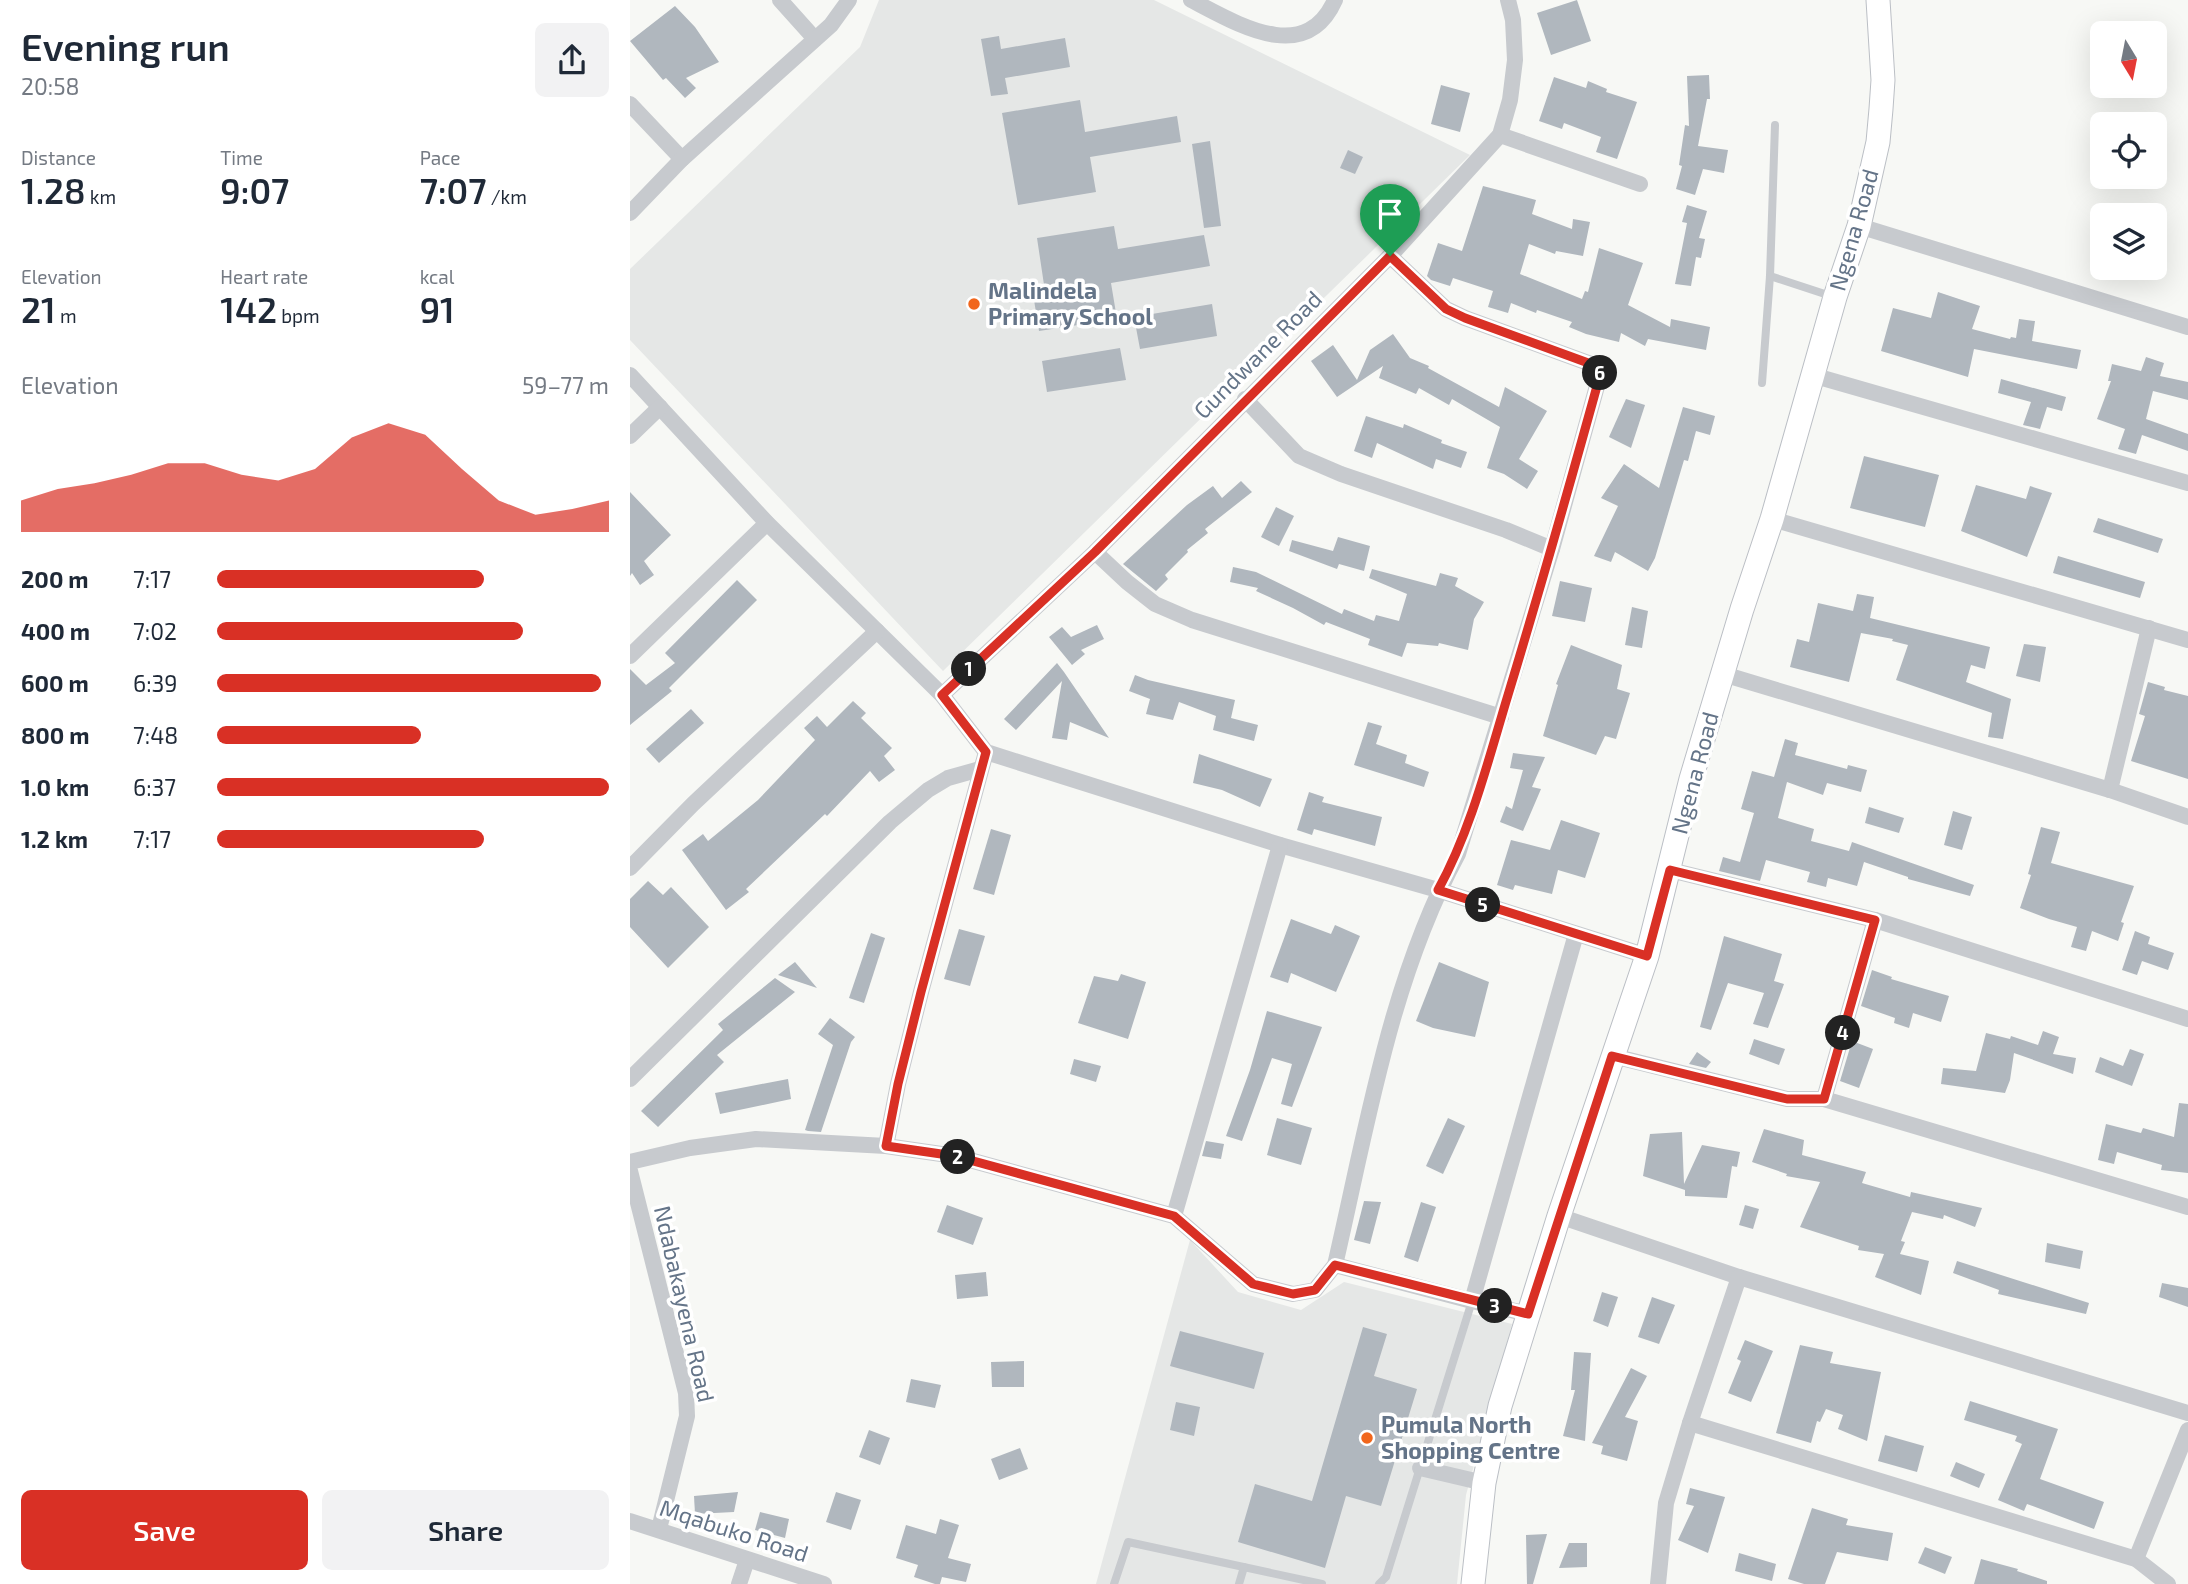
<!DOCTYPE html>
<meta charset="utf-8">
<style>
:root{--surface:#fff;--page:#f2f2f3;--text:#1f2937;--muted:#747a83;--accent:#d93025}
body{margin:0;font-family:"Exo 2",sans-serif;background:var(--page);color:var(--text);height:100vh;display:flex;flex-direction:column;font-size:26px;white-space:nowrap}
*{box-sizing:border-box;margin:0}
p{font-size:23px;color:var(--muted)}
.icon{flex:none;width:38px;height:38px;fill:none;stroke:currentColor;stroke-width:2;stroke-linecap:round;stroke-linejoin:round}
.map{position:relative;flex:1;overflow:hidden}
.panel{display:flex;flex-direction:column;background:var(--surface);width:630px}
.panel>*{flex:none}
.needle{width:46px;rotate:170deg}
.controls{position:absolute;left:1460px;top:21px;display:grid;gap:14px}
.controls a{display:grid;place-items:center;width:77px;height:77px;border-radius:10px;background:var(--surface);box-shadow:0 7px 28px #0002;font-size:35px}
.pin{position:absolute;display:grid;place-items:center;width:60px;height:60px;color:#fff;margin:-72px -30px;border-radius:50% 50% 50% 0;rotate:-45deg;box-shadow:0 0 7px #0007}
.pin .icon{rotate:45deg}
.km{position:absolute;width:35px;height:35px;margin:-18px;border-radius:50%;background:#222;color:#fff;font-size:19px;line-height:35px;text-align:center}
.round{display:grid;place-items:center;flex:none;width:74px;height:74px;border-radius:10px;background:var(--page)}
.headline{display:flex;align-items:center;justify-content:space-between;height:119px;padding:0 21px}
h1{font-size:38px;font-weight:600;line-height:52px}
.metrics{display:grid;grid-template-columns:repeat(3,1fr);gap:10px;height:119px;padding:7px 21px}
.metrics div{display:grid;align-content:center}
.metrics b{font-size:35px;font-weight:600}
.metrics small{font-size:19px;font-weight:400}
.metrics p{font-size:19px}
.chart{height:196px;padding:14px 21px}
.chart p{display:flex;justify-content:space-between}
.chart svg{width:100%;height:126px;margin-top:7px;fill:var(--accent);opacity:.7}
.action{display:flex;gap:14px;margin-top:auto;padding:14px 21px}
.action a{flex:1;height:80px;border-radius:10px;background:var(--accent);color:#fff;font-size:28px;font-weight:600;line-height:80px;text-align:center}
.action a+a{background:var(--page);color:var(--text)}
ul{padding:0 21px;list-style:none;font-size:23px}
li{display:grid;grid-template-columns:112px 84px 1fr;align-items:center;height:52px}
li i{height:18px;border-radius:9px;background:var(--accent)}
main{display:flex;flex:1;min-height:0}
.map>svg:first-child{display:block}
.built{fill:#e5e7e6}
.building{fill:#b0b7be}
.lines{fill:none;stroke-linecap:round;stroke-linejoin:round}
.secondary-casing{stroke:#bbbfc5;stroke-width:25}
.lane{stroke:#c7cace;stroke-width:8}
.street{stroke:#c7cace;stroke-width:16}
.secondary{stroke:#fff;stroke-width:23}
.route-casing{stroke:#fff;stroke-width:14}
.route{stroke:#d93025;stroke-width:9}
.poi-dot{fill:#f1661c;stroke:#fff;stroke-width:2.5}
.labels{text-anchor:middle;stroke-width:7;stroke-linejoin:round;paint-order:stroke}
.street-label{font-size:23px;fill:#647488;stroke:#fff}
.poi-label{font-size:23px;font-weight:bold;fill:#647488;stroke:#fff;text-anchor:start}
</style>
<main>
<section class="panel">
<div class="headline"><div><h1>Evening run</h1><p>20:58</p></div><a class="round"><svg class="icon" aria-label="share" viewBox="0 0 24 24"><path d="M12 15V3M7 8l5-5 5 5M5 13v7h14v-7"/></svg></a></div>
<div class="metrics">
<div><p>Distance</p><b>1.28<small> km</small></b></div>
<div><p>Time</p><b>9:07</b></div>
<div><p>Pace</p><b>7:07<small> /km</small></b></div>
</div>
<div class="metrics">
<div><p>Elevation</p><b>21<small> m</small></b></div>
<div><p>Heart rate</p><b>142<small> bpm</small></b></div>
<div><p>kcal</p><b>91</b></div>
</div>
<div class="chart"><p><span>Elevation</span>59–77 m</p>
<svg viewBox="0 0 160 44" preserveAspectRatio="none"><path d="M0 44V33L10 29L20 27L30 24L40 20L50 20L60 24L70 26L80 22L90 11L100 6L110 10L120 22L130 33L140 38L150 36L160 33V44z"/></svg>
</div>
<ul>
<li><b>200 m</b>7:17<i style="width:68%"></i></li>
<li><b>400 m</b>7:02<i style="width:78%"></i></li>
<li><b>600 m</b>6:39<i style="width:98%"></i></li>
<li><b>800 m</b>7:48<i style="width:52%"></i></li>
<li><b>1.0 km</b>6:37<i style="width:100%"></i></li>
<li><b>1.2 km</b>7:17<i style="width:68%"></i></li>
</ul>
<div class="action"><a>Save</a><a>Share</a></div>
</section>
<div class="map">
<svg width="1558" height="1584" viewBox="0 0 1558 1584">
<rect width="100%" height="100%" fill="#f7f8f5"/>
<g class="built">
<path d="M249,0h275l316,155 -527,516 -313,-331v-71l230,-222z"/>
<path d="M560,1240l48,52 63,18 43,-28 168,42 -46,171 -9,89h-361z"/>
</g>
<g class="building">
<path d="M947,0l14,41 -40,14 -14,-42z"/>
<path d="M45,6l20,21 24,35 -33,16 10,10 -11,10 -19,-20 -3,2 -33,-39z"/>
<path d="M369,36l2,13 64,-11 5,29 -65,11 3,16 -17,2 -10,-57z"/>
<path d="M1079,75l1,24h-3l-9,47 30,4 -4,23 -21,-4 -8,26 -19,-6 6,-23 -3,-1 6,-40 4,1 -2,-50z"/>
<path d="M924,77l32,11 2,-7 19,8 -1,3 31,10 -20,57 -21,-7 5,-15 -37,-14 -2,6 -23,-8z"/>
<path d="M811,85l29,8 -10,39 -29,-8z"/>
<path d="M450,100l5,32 92,-16 4,26 -91,15 6,35 -78,13 -16,-92z"/>
<path d="M580,141l11,85 -17,2 -12,-84z"/>
<path d="M718,150l15,7 -8,17 -15,-6z"/>
<path d="M853,186l53,14 -4,14 40,15 1,-10 17,3 -7,34 -27,-5 -1,3 -26,-10 -9,30 62,25 3,-8 3,1 11,-44 44,15 -15,42 42,22 1,-8 39,8 -4,23 -58,-11 -3,7 -24,-13 -2,9 -33,-8 -17,-7 3,-5 -35,-12 -1,3 -25,-10 -3,10 -20,-6 5,-16 -40,-13 -3,8 -19,-6 -4,-4 11,-33 24,8z"/>
<path d="M1057,205l20,6 -8,27 6,1 -4,19 -5,-1 -5,29 -16,-2 12,-61 -5,-1z"/>
<path d="M484,226l4,23 86,-14 6,31 -99,17 6,36 -78,12 -5,-31 12,-2 -9,-60z"/>
<path d="M1308,292l42,14 -8,23 38,10 1,-2 5,1 3,-19 16,2 -3,20 49,9 -4,19 -103,-20 -6,28 -87,-26 12,-43 38,10z"/>
<path d="M582,304l5,32 -77,13 -6,-32z"/>
<path d="M763,334l17,24 19,8 -1,2 71,39 6,-20 42,24 -28,48 19,12 -11,18 -23,-15 -17,-6 13,-41 -48,-28 -3,6 -30,-17 -3,6 -37,-16 4,-12 -46,31 -26,-36 22,-16 24,35 13,-30z"/>
<path d="M490,348l6,32 -79,12 -5,-31z"/>
<path d="M1516,357l18,6 -4,13 28,6v18l-35,-9 -7,28 42,15v17l-46,-16 -6,19 -18,-5 7,-20 -28,-10 14,-38h-3l4,-17 29,7z"/>
<path d="M1371,379l65,18 -4,14 -15,-4 -7,22 -17,-4 8,-23 -33,-9z"/>
<path d="M996,399l19,6 -14,43 -22,-11z"/>
<path d="M1053,407l32,9 -5,19 -14,-4 -8,30 -4,-1 -29,98 -7,13 -33,-19 -4,10 -17,-6 24,-50 -17,-8 23,-34 35,24z"/>
<path d="M736,416l37,12 1,-4 38,16 -1,3 26,9 -6,16 -25,-9 -3,10 -56,-26 -5,15 -18,-7z"/>
<path d="M1234,456l75,19 -14,52 -75,-19z"/>
<path d="M611,481l11,11 -47,37 3,4 -21,17 1,2 -23,23 3,4 -12,12 -33,-27 64,-59 26,-19 9,12z"/>
<path d="M1346,485l50,14 4,-13 22,7 -25,64 -66,-26z"/>
<path d="M0,492l41,43 -27,26 10,14 -14,10 -8,-12 -2,3z"/>
<path d="M646,507l18,9 -15,30 -18,-9z"/>
<path d="M1468,518l65,21 -5,14 -65,-21z"/>
<path d="M708,537l32,9 -6,25 -25,-7 -2,5 -48,-18 3,-11 41,11z"/>
<path d="M1428,556l87,26 -5,16 -87,-25z"/>
<path d="M603,567l23,5 86,42 2,-5 30,12 2,-6 23,6 8,-27 -38,-16 3,-9 64,17 4,-13 18,5 -3,8 29,16 -10,17 -6,31 -29,-7 -1,3 -31,-3 -5,14 -34,-12 2,-6 -44,-17 -2,3 -31,-17 -37,-17 2,-3 -28,-6z"/>
<path d="M107,580l20,20 -88,88 3,3 -42,34v-56l16,16 29,-22 -10,-10z"/>
<path d="M930,581l32,7 -7,34 -33,-6z"/>
<path d="M1227,594l17,3 -4,21 120,29 -5,22 -14,-4 -5,17 45,17 -8,40 -15,-2 4,-24 -96,-33 12,-35 -16,-4 1,-2 -32,-6 -12,49 -59,-15 7,-28 12,3 9,-39 35,8z"/>
<path d="M1002,607l16,4 -6,37 -17,-3z"/>
<path d="M467,625l7,14 -23,11 4,4 -13,11 -23,-28 13,-10 9,10z"/>
<path d="M1394,644l22,3 -6,35 -24,-6z"/>
<path d="M941,645l51,20 -5,24 13,4 -14,46 -11,-3 -9,19 -53,-19 15,-51 -2,-1z"/>
<path d="M427,663l7,9 45,66 -39,-16 -3,18 -15,-2 10,-57 -46,49 -12,-11z"/>
<path d="M505,675l13,5 87,20 -4,18 27,7 -4,16 -41,-11 3,-14 -37,-14 -6,18 -27,-6 4,-15 -21,-8z"/>
<path d="M1518,682l17,5 -1,3 24,6v83l-57,-18 14,-45 -6,-2z"/>
<path d="M223,701l13,12 -5,5 31,30 -8,8 11,14 -16,12 -9,-11 -43,45 -2,-2 -79,75 3,3 -23,18 -44,-60 21,-16 5,7 50,-41 57,-60 -11,-12 13,-12 10,11z"/>
<path d="M61,709l13,14 -45,40 -13,-14z"/>
<path d="M738,722l14,4 -6,18 31,11 -2,8 24,9 -5,15 -70,-22z"/>
<path d="M1155,739l13,4 -3,12 52,14 1,-4 19,5 -6,22 -34,-9 -4,12 -36,-13 -9,36 36,11 -3,12 38,10 3,-9 122,43 -4,11 -62,-17v-2l-44,-15 -7,24 -29,-8 -2,9 -19,-5 3,-10 -44,-12 -6,21 -41,-10 4,-14 17,5 14,-49 -13,-4 11,-38 22,6z"/>
<path d="M883,753l32,4 -13,30 9,2 -18,42 -23,-9 6,-16 6,3 11,-39 -13,-2z"/>
<path d="M569,754l73,25 -12,28 -38,-17 -29,-7z"/>
<path d="M679,792l15,5 -2,5 60,15 -7,29 -61,-17 -2,6 -15,-5z"/>
<path d="M1239,807l35,11 -5,15 -34,-10z"/>
<path d="M1323,811l19,6 -10,33 -18,-5z"/>
<path d="M931,820l39,13 -15,45 -27,-8 -6,24 -37,-9 -2,5 -16,-5 14,-45 39,10z"/>
<path d="M1411,827l19,5 -9,31 83,23 -13,36 3,1 -6,18 -26,-10 -6,20 -15,-4 6,-20 -28,-8 -29,-11 11,-33 -3,-1z"/>
<path d="M361,829l20,6 -17,60 -21,-6z"/>
<path d="M18,881l15,14 8,-8 38,40 -41,41 -38,-41v-28z"/>
<path d="M661,919l40,15 4,-9 25,11 -24,56 -45,-19 -3,10 -18,-6z"/>
<path d="M329,929l26,7 -15,50 -26,-7z"/>
<path d="M1505,931l15,6 -2,7 26,9 -6,17 -26,-9 -5,14 -15,-5z"/>
<path d="M241,933l14,5 -21,65 -15,-5z"/>
<path d="M1094,936l58,18 -8,27 10,3 -16,44 -15,-4 11,-31 -36,-10 -17,47 -11,-3z"/>
<path d="M165,962l22,26 -39,-13z"/>
<path d="M809,962l50,20 -14,55 -42,-9 -17,-7z"/>
<path d="M1242,970l20,7 -1,2 58,17 -8,26 -28,-9 -4,15 -15,-5 1,-5 -34,-12z"/>
<path d="M491,974l25,8 -18,57 -50,-16 16,-47 24,5z"/>
<path d="M145,978l20,14 -78,63 7,7 -66,65 -17,-16 82,-81 -5,-6z"/>
<path d="M637,1011l55,16 -30,80 -11,-3 11,-40 -20,-6 -30,83 -16,-5 24,-66z"/>
<path d="M200,1018l25,19 -4,5 -30,90 -13,-1 -3,-1 28,-85 -15,-11z"/>
<path d="M1413,1031l16,6 -6,17 23,4 -3,16 -59,-21 -4,27 -5,13 -64,-9 2,-16 33,3 10,-38 24,6 1,-3 27,9z"/>
<path d="M1124,1039l31,10 -6,16 -30,-11z"/>
<path d="M1222,1041l21,8 -14,39 -19,-7z"/>
<path d="M1500,1049l14,5 -12,32 -37,-14 5,-15 23,9z"/>
<path d="M1067,1052l14,10 -5,6 -17,-4z"/>
<path d="M444,1059l27,7 -5,16 -26,-8z"/>
<path d="M158,1079l3,20 -71,15 -5,-21z"/>
<path d="M1549,1103l9,1v69l-27,-3 1,-5 -45,-13 -3,12 -16,-4 8,-36 35,9 2,-5 31,9z"/>
<path d="M647,1118l35,10 -11,37 -34,-10z"/>
<path d="M818,1118l17,8 -22,48 -17,-8z"/>
<path d="M1134,1129l40,11 -2,15 64,17 -4,11 48,14 1,-5 71,16 -7,19 -31,-12 -1,4 -31,-7 -11,29 4,1 -5,12 29,7 -8,34 -46,-18 9,-23 -26,-4 1,-4 -59,-19 20,-45 -34,-6 1,-2 -35,-12z"/>
<path d="M1052,1132l2,52 18,-39 38,7 -3,15 -5,-1 -5,32 -42,-2v-6l-42,-14 7,-42z"/>
<path d="M576,1141l18,3 -3,15 -19,-3z"/>
<path d="M734,1201l17,1 -11,42 -16,-4z"/>
<path d="M791,1202l15,5 -18,55 -14,-5z"/>
<path d="M317,1205l36,13 -10,27 -36,-13z"/>
<path d="M1115,1205l14,4 -6,20 -14,-4z"/>
<path d="M1417,1243l36,8 -3,18 -35,-7z"/>
<path d="M1327,1261l132,42 -3,11 -88,-20 1,-4 -46,-17z"/>
<path d="M356,1272l2,24 -31,3 -2,-24z"/>
<path d="M1532,1283l26,5v19l-29,-10z"/>
<path d="M972,1292l16,5 -10,30 -15,-6z"/>
<path d="M1022,1297l23,8 -16,39 -21,-7z"/>
<path d="M733,1327l24,7 -13,42 43,13 -36,117 -35,-10 -21,72 -87,-26 17,-58 57,17z"/>
<path d="M550,1331l84,22 -10,36 -84,-23z"/>
<path d="M1115,1340l28,11 -22,51 -23,-9 13,-32 -4,-2z"/>
<path d="M1170,1345l33,7 -3,11 51,9 -14,69 -29,-12 5,-14 -17,-6 -6,13 -3,-1 -6,22 -35,-10z"/>
<path d="M944,1352l17,1 -6,88 -22,-5 12,-46h-4z"/>
<path d="M394,1361v26h-32l-1,-25z"/>
<path d="M1001,1368l16,8 -22,41 13,4 -11,40 -26,-7 2,-8 -11,-3z"/>
<path d="M281,1379l30,6 -6,23 -29,-6z"/>
<path d="M1340,1401l88,28 -18,50 64,23 -10,27 -67,-25 -3,7 -26,-11 24,-56 -7,-3 2,-5 -53,-16z"/>
<path d="M546,1402l24,5 -6,29 -24,-6z"/>
<path d="M239,1430l21,8 -10,27 -21,-8z"/>
<path d="M1255,1435l39,11 -7,26 -39,-11z"/>
<path d="M390,1448l8,21 -29,11 -8,-21z"/>
<path d="M1326,1462l29,12 -6,14 -29,-12z"/>
<path d="M1060,1488l35,9 -17,56 -30,-13 16,-34 -8,-2z"/>
<path d="M108,1492l-4,20 -39,2 -1,-18z"/>
<path d="M206,1492l25,8 -10,30 -25,-8z"/>
<path d="M1182,1508l36,11 -2,6 47,8 -5,28 -51,-9 -12,32h-21l-16,-5z"/>
<path d="M130,1512l29,7 -4,19 -30,-8z"/>
<path d="M310,1519l19,6 -11,33 23,6 -5,18 -24,-5 -2,7h-5l-21,-7 4,-12 -22,-7 10,-33 30,9z"/>
<path d="M917,1534l-14,50h-6l-1,-49z"/>
<path d="M939,1543h18v24l-28,1z"/>
<path d="M1295,1547l27,10 -7,17 -27,-11z"/>
<path d="M1109,1553l37,11 -4,17 -37,-10z"/>
<path d="M1351,1559l37,10 -1,2 30,10v3h-73z"/>
</g>
<g class="lines">
<g class="secondary-casing">
<path id="secondary" d="M843,1584l11,-101 16,-77 59,-190 88,-260 44,-177 51,-170 30,-90 63,-222 24,-71 19,-84 3,-33 2,-29 -5,-80"/>
</g>
<g class="lane">
<path d="M1140,276l64,21"/>
<path d="M1132,383l8,-107 5,-151"/>
<path d="M484,1584l14,-42 194,42"/>
<path d="M609,1584l5,-17"/>
<path d="M749,1584l7,-7 86,-276"/>
</g>
<g class="street">
<path d="M150,0l35,39"/>
<path d="M561,0c45,23 114,67 144,0"/>
<path d="M0,104l52,55"/>
<path d="M870,135l140,49"/>
<path d="M0,213l52,-54 149,-134 18,-25"/>
<path d="M1229,226l329,101"/>
<path d="M0,375l137,148 175,172 44,57 294,93 158,45 209,66"/>
<path d="M1182,375l376,108"/>
<path d="M615,399l54,57 42,18 165,56 46,19"/>
<path d="M0,436l30,-29"/>
<path d="M1142,519l416,121"/>
<path d="M465,552l32,30 28,22 37,16 309,97"/>
<path d="M0,656l137,-133"/>
<path d="M1093,674l387,116 78,27"/>
<path d="M312,695l153,-143 295,-296 110,-121 10,-35 5,-40 -2,-40 -5,-20"/>
<path d="M1480,790l39,-162"/>
<path d="M0,868l63,-64 184,-173"/>
<path d="M1040,870l205,50 313,99"/>
<path d="M1245,920l-51,179 364,108"/>
<path d="M983,1056l174,43h37"/>
<path d="M0,1079l260,-257 38,-32 20,-12 32,-9"/>
<path d="M256,1146l69,10 219,60 79,68 40,10 22,-4 20,-25c32,-138 55,-285 123,-411l94,-305 50,-181 -137,-50 -19,-9 -56,-53"/>
<path d="M0,1162l60,-14 66,-9 130,7 12,-62 23,-92 65,-240"/>
<path d="M0,1171l56,222 1,23 -28,113"/>
<path d="M544,1216l106,-371"/>
<path d="M929,1216l180,61 449,136"/>
<path d="M705,1265l137,36 104,-367"/>
<path d="M842,1301l56,13"/>
<path d="M1060,1423l446,136 32,25"/>
<path d="M790,1468l64,15"/>
<path d="M0,1521l194,63"/>
<path d="M1506,1559l52,-129"/>
<path d="M109,1584l8,-24"/>
<path d="M1028,1584l8,-81 24,-80 49,-146"/>
</g>
<use href="#secondary" class="secondary"/>
</g>
<g class="lines">
<g class="route-casing">
<path id="route" d="M760,256l56,53 19,9 137,50c-30,109 -61,218 -94,327 -20,66 -37,135 -70,195l209,66 23,-86 205,50 -51,179h-37l-175,-43 -84,258 -193,-49 -20,25 -22,4 -40,-10 -79,-68 -219,-60 -69,-10 12,-62 23,-92 65,-240 -44,-57 153,-143z"/>
</g>
<use href="#route" class="route"/>
</g>
<g class="poi-dot">
<circle cx="344" cy="304" r="7"/>
<circle cx="737" cy="1438" r="7"/>
</g>
<g class="labels">
<g class="street-label">
<text transform="translate(1224 230) rotate(-74)" y="8">Ngena Road</text>
<text transform="translate(628 355) rotate(-45)" y="8">Gundwane Road</text>
<text transform="translate(1065 773) rotate(-75)" y="8">Ngena Road</text>
<text transform="translate(54 1304) rotate(77)" y="8">Ndabakayena Road</text>
<text transform="translate(104 1531) rotate(18)" y="8">Mqabuko Road</text>
</g>
<g class="poi-label">
<text x="358" y="299">Malindela<tspan x="358" dy="26">Primary School</tspan></text>
<text x="751" y="1433">Pumula North<tspan x="751" dy="26">Shopping Centre</tspan></text>
</g>
</g>
</svg>
<div class="controls">
<a><svg class="needle" viewBox="-14 -14 28 28"><path d="M0-13l5 13h-10z" fill="#e53935"/><path d="M0 13l5-13h-10z" fill="#747a83"/></svg></a>
<a><svg class="icon" aria-label="locate" viewBox="0 0 24 24"><circle cx="12" cy="12" r="6"/><path d="M12 2v4M12 18v4M2 12h4M18 12h4"/></svg></a>
<a><svg class="icon" aria-label="layers" viewBox="0 0 24 24"><path d="M12 4l9 5-9 5-9-5zM3 14l9 5 9-5"/></svg></a>
</div>
<div class="pin" style="left:760px;top:256px;background:#1e9e55"><svg class="icon" aria-label="arrive" viewBox="0 0 24 24"><path d="M6 21V4h12l-3 4 3 4H6"/></svg></div>
<b class="km" style="left:339px;top:669px">1</b>
<b class="km" style="left:328px;top:1157px">2</b>
<b class="km" style="left:865px;top:1306px">3</b>
<b class="km" style="left:1213px;top:1033px">4</b>
<b class="km" style="left:853px;top:905px">5</b>
<b class="km" style="left:970px;top:373px">6</b>
</div>
</main>
